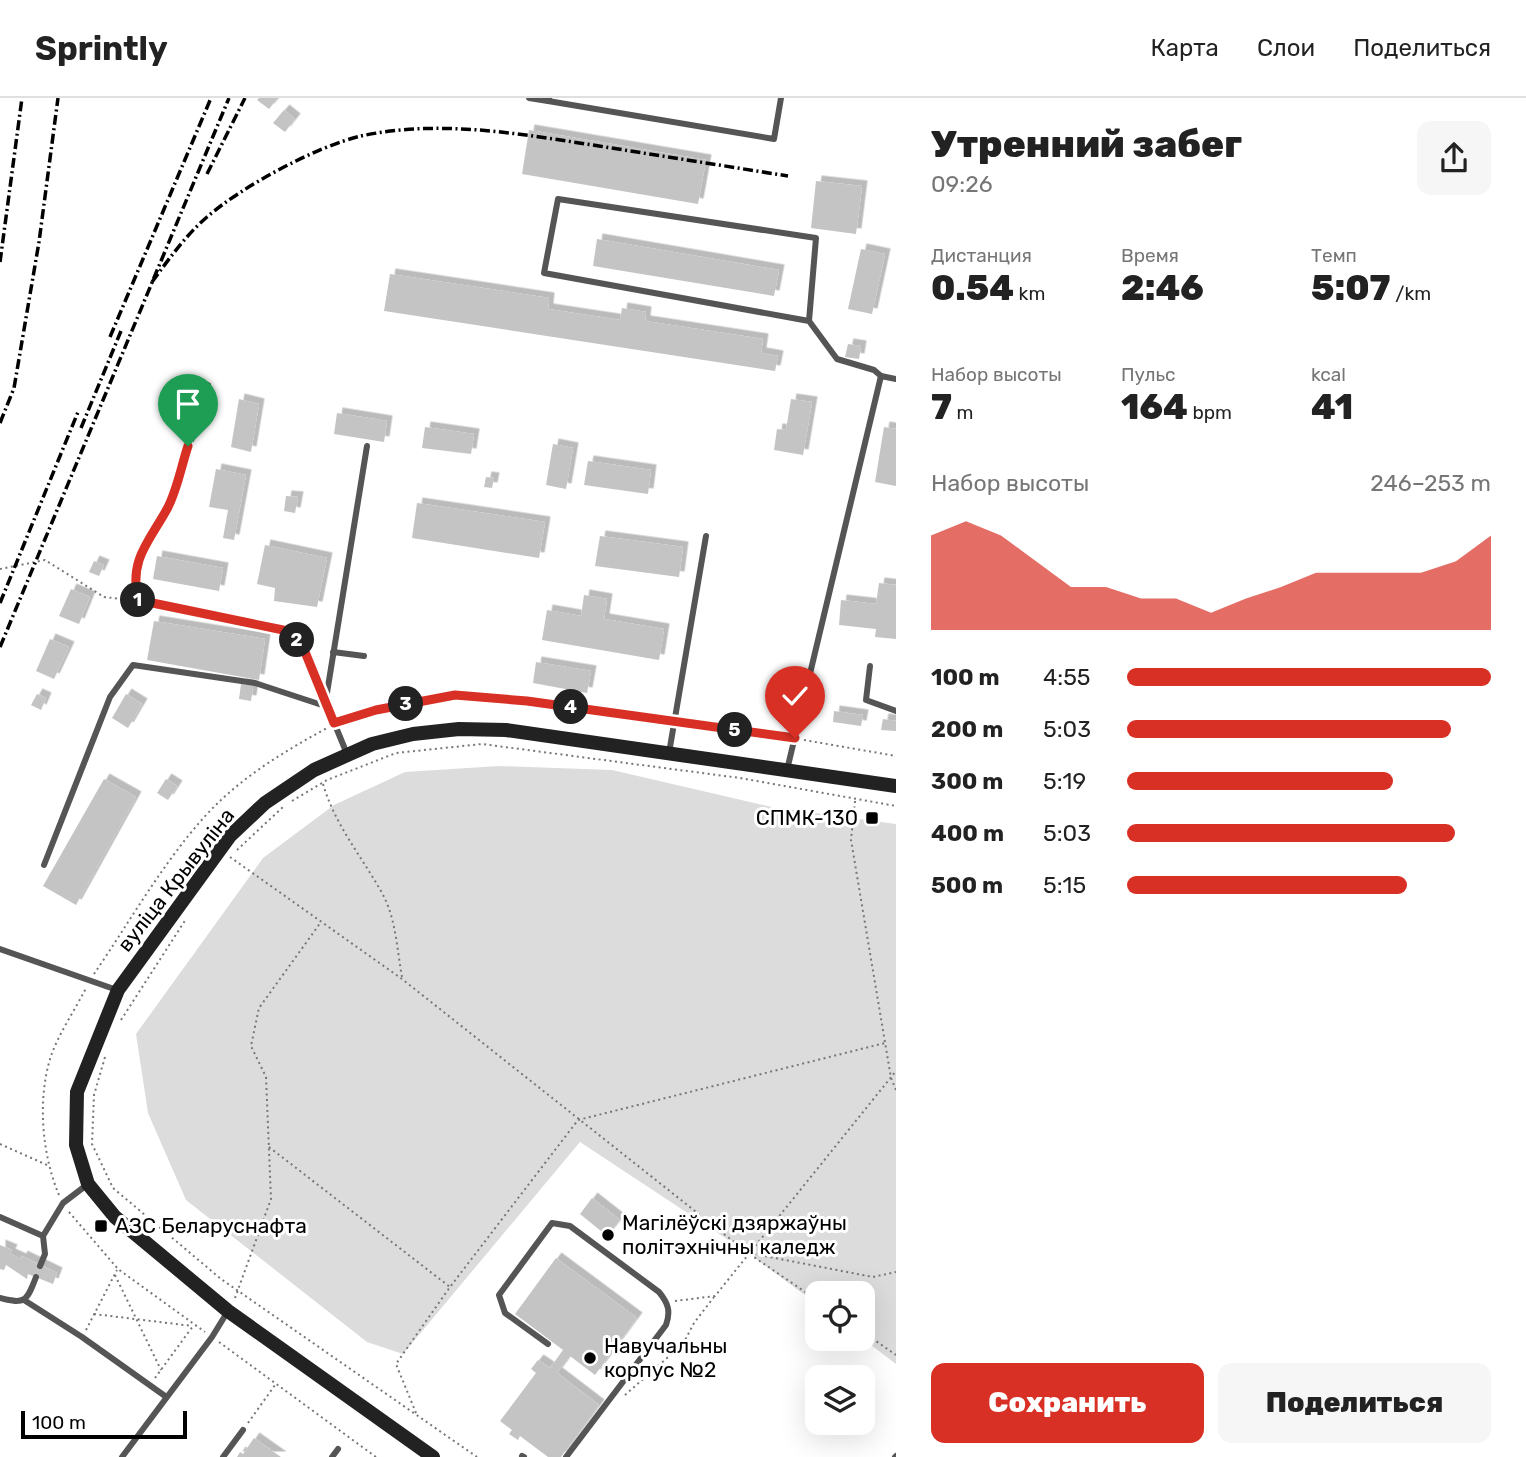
<!DOCTYPE html>
<html lang="ru">
<meta charset="utf-8">
<style>
:root{--surface:#fff;--page:#f6f6f6;--text:#222;--muted:#767676;--line:#e0e0e0;--accent:#d93025}
body{margin:0;font-family:Rubik,sans-serif;background:var(--page);color:var(--text);height:100vh;display:flex;flex-direction:column;font-size:26px;white-space:nowrap}
*{box-sizing:border-box;margin:0}
p{font-size:23px;color:var(--muted)}
.icon{flex:none;width:38px;height:38px;fill:none;stroke:currentColor;stroke-width:2;stroke-linecap:round;stroke-linejoin:round}
.map{position:relative;flex:1;overflow:hidden}
.side{display:flex;flex-direction:column;background:var(--surface);width:630px}
.side>*{flex:none}
.fabs{position:absolute;left:805px;top:1183px;display:grid;gap:14px}
.fabs a{display:grid;place-items:center;width:70px;height:70px;border-radius:14px;background:var(--surface);box-shadow:0 7px 28px #0002;font-size:35px}
.scale{position:absolute;left:21px;bottom:18px;width:166px;box-sizing:border-box;padding-left:7px;border:4px solid #000;border-top:0;font-size:19px;line-height:24px;white-space:nowrap;color:#000;-webkit-text-stroke:5px #fff;paint-order:stroke}
.pin{position:absolute;display:grid;place-items:center;width:60px;height:60px;color:#fff;margin:-72px -30px;border-radius:50% 50% 50% 0;rotate:-45deg;box-shadow:0 0 7px #0007}
.pin .icon{rotate:45deg}
.km{position:absolute;width:35px;height:35px;margin:-18px;border-radius:50%;background:#222;color:#fff;font-size:19px;line-height:35px;text-align:center}
.round{display:grid;place-items:center;flex:none;width:74px;height:74px;border-radius:14px;background:var(--page)}
.summary{display:flex;align-items:center;justify-content:space-between;height:119px;padding:0 35px}
h1{font-size:38px;font-weight:800;line-height:52px}
.figures{display:grid;grid-template-columns:repeat(3,1fr);gap:10px;height:119px;padding:7px 35px}
.figures div{display:grid;align-content:center}
.figures b{font-size:35px;font-weight:800}
.figures small{font-size:19px;font-weight:400}
.figures p{font-size:19px}
.chart{height:196px;padding:14px 35px}
.chart p{display:flex;justify-content:space-between}
.chart svg{width:100%;height:126px;margin-top:7px;fill:var(--accent);opacity:.7}
.primary-button{display:flex;gap:14px;margin-top:auto;padding:14px 35px}
.primary-button a{flex:1;height:80px;border-radius:14px;background:var(--accent);color:#fff;font-size:28px;font-weight:800;line-height:80px;text-align:center}
.primary-button a+a{background:var(--page);color:var(--text)}
ul{padding:0 35px;list-style:none;font-size:23px}
li{display:grid;grid-template-columns:112px 84px 1fr;align-items:center;height:52px}
li i{height:18px;border-radius:9px;background:var(--accent)}
header{display:flex;align-items:center;gap:42px;box-sizing:border-box;height:98px;padding:0 35px;background:var(--surface);border-bottom:2px solid var(--line)}
header strong{font-size:33px}
nav{display:flex;gap:38px;margin-inline-start:auto;font-size:24px}
main{display:flex;flex:1;min-height:0}
.map>svg:first-child{display:block}
.green{fill:#dcdcdc}
.building{fill:#c4c4c4;filter:url(#shadow)}
.lines{fill:none;stroke-linecap:round;stroke-linejoin:round}
.path{stroke:#777;stroke-width:2;stroke-dasharray:2 3.5;stroke-linecap:butt}
.service{stroke:#555;stroke-width:6}
.secondary{stroke:#222;stroke-width:14}
.rail{stroke:#000;stroke-width:3.5;stroke-dasharray:10 3.5 2 3.5;stroke-linecap:butt}
.route-casing{stroke:#fff;stroke-width:14}
.route{stroke:#d93025;stroke-width:9}
.poi-dot{fill:#000;stroke:#fff;stroke-width:2.5}
.labels{text-anchor:middle;stroke-width:6;stroke-linejoin:round;paint-order:stroke}
.poi-label{font-size:21px;fill:#000;stroke:#fff;text-anchor:start}
.street-label{font-size:21px;fill:#000;stroke:#fff}
</style>
<header>
<strong>Sprintly</strong>
<nav><a>Карта</a><a>Слои</a><a>Поделиться</a></nav>
</header>
<main>
<div class="map">
<svg width="896" height="1359" viewBox="0 0 896 1359">
<defs>
<filter id="shadow"><feDropShadow dx="5.5" dy="-5.5" stdDeviation="0" flood-color="#0004"/></filter>
</defs>
<rect width="100%" height="100%" fill="#fff"/>
<path class="green" d="M499,668l113,4 160,37 124,17v540l-33,-25v-46h-46v11l-69,-51 -168,-111 -177,212 -36,-12 -181,-142 -38,-87 -12,-79 127,-176 71,-53 71,-33z"/>
<g class="building">
<path d="M259,0h19l-9,11 -12,-9z"/>
<path d="M284,12l11,9 -10,13 -12,-9z"/>
<path d="M529,32l177,30 -8,44 -176,-30z"/>
<path d="M816,83l46,5 -6,48 -45,-6z"/>
<path d="M597,141l182,31 -5,26 -181,-30z"/>
<path d="M861,151l24,5 -13,60 -24,-5z"/>
<path d="M390,176l159,24 -1,11 72,11 2,-12 24,4 -1,9 118,18 -2,14 17,3 -3,15 -391,-60z"/>
<path d="M848,246l13,2 -2,13 -14,-2z"/>
<path d="M239,301l20,5 -8,48 -20,-5z"/>
<path d="M791,301l21,3 -9,53 -29,-5 3,-21 9,1z"/>
<path d="M337,315l50,8 -3,21 -50,-8z"/>
<path d="M425,329l49,7 -3,20 -49,-6z"/>
<path d="M884,329l12,2v57l-21,-4z"/>
<path d="M553,346l20,4 -7,41 -20,-4z"/>
<path d="M588,363l63,9 -3,24 -64,-9z"/>
<path d="M216,371l30,6 -12,65 -11,-2 5,-28 -19,-3z"/>
<path d="M486,379l8,1 -2,10 -8,-1z"/>
<path d="M286,398l12,1 -3,16 -11,-2z"/>
<path d="M417,405l128,19 -6,36 -127,-20z"/>
<path d="M600,438l83,11 -4,30 -84,-11z"/>
<path d="M265,447l62,13 -10,49 -43,-6 1,-13 -18,-4z"/>
<path d="M157,458l66,12 -4,23 -66,-12z"/>
<path d="M94,463l10,4 -5,11 -10,-4z"/>
<path d="M879,485l17,2v54l-21,-2 1,-8 -37,-4 2,-25 35,4z"/>
<path d="M71,491l19,8 -11,27 -20,-8z"/>
<path d="M584,497l23,4 -3,20 60,10 -5,31 -117,-20 5,-30 34,6z"/>
<path d="M154,523l111,18 -6,41 -112,-20z"/>
<path d="M50,541l19,8 -15,32 -18,-8z"/>
<path d="M536,564l55,9 -4,22 -54,-10z"/>
<path d="M241,586l12,2 -2,15 -12,-2z"/>
<path d="M37,596l9,4 -5,12 -10,-5z"/>
<path d="M126,596l16,10 -14,24 -16,-10z"/>
<path d="M834,613l29,4 -2,11 -28,-4z"/>
<path d="M883,621l13,2v10l-15,-1z"/>
<path d="M104,681l32,18 -60,108 -33,-19z"/>
<path d="M166,681l11,7 -9,14 -11,-7z"/>
<path d="M592,1100l28,22 -13,16 -27,-22z"/>
<path d="M0,1147l12,5 -2,4 11,5 1,-3 35,17 -4,11 -25,-10 -1,5 -21,-14 -2,5 -4,-1z"/>
<path d="M556,1160l81,60 -42,57 -25,-19 -13,17 42,32 -38,52h-13l-28,-21 -2,4 -9,-6 3,-4 -12,-9 36,-48 -5,-4 7,-9 12,8 13,-18 -48,-36z"/>
<path d="M254,1340l27,19h-44l3,-5 3,2z"/>
</g>
<g class="lines">
<g class="path">
<path d="M0,471l45,-9 59,37 26,3"/>
<path d="M341,623c34,-11 81,-26 116,-26 70,0 141,16 210,25"/>
<path d="M683,625l102,14"/>
<path d="M804,642l92,16"/>
<path d="M323,686c12,41 39,73 59,109 14,25 15,57 20,84"/>
<path d="M292,703l35,-21 69,-27 86,-9 258,34 156,28"/>
<path d="M855,703l-4,39 40,238 5,12"/>
<path d="M237,752l47,-44"/>
<path d="M230,759l172,122 346,274 69,47"/>
<path d="M94,876c37,-54 79,-129 127,-174 32,-30 68,-51 106,-72"/>
<path d="M121,922l65,-101"/>
<path d="M105,959l-11,38 -2,49 21,44 108,91 256,178"/>
<path d="M0,1046l47,21"/>
<path d="M269,1049l181,140"/>
<path d="M59,1097c-17,-40 -22,-96 -8,-139 8,-23 24,-46 35,-68"/>
<path d="M69,1114l49,57 87,63"/>
<path d="M749,1155l124,24 23,-5"/>
<path d="M115,1177l46,95"/>
<path d="M235,1200l36,-99 -5,-122 -15,-31 8,-38 62,-86"/>
<path d="M675,1203l40,-5 181,-225"/>
<path d="M94,1216l98,12"/>
<path d="M86,1232l31,-60"/>
<path d="M863,1234l33,23"/>
<path d="M219,1244l157,115"/>
<path d="M155,1280l38,-52"/>
<path d="M625,1297l58,-51 11,-21 20,-26"/>
<path d="M416,1315l-20,-49 54,-77 128,-167 307,-77"/>
<path d="M248,1325l27,-38"/>
</g>
<g class="service">
<path d="M529,0l19,3 1,-2"/>
<path d="M548,3l226,38 7,-41"/>
<path d="M809,223l-265,-48 14,-74 258,39 -7,83 28,38 37,11 7,6"/>
<path d="M208,287c-13,40 -23,82 -39,120 -15,37 -42,47 -31,95l150,31 15,16 44,107"/>
<path d="M333,554l31,4"/>
<path d="M870,568l-4,34 30,11"/>
<path d="M326,601l41,-253"/>
<path d="M669,655l37,-217"/>
<path d="M787,672l94,-394 15,3"/>
<path d="M44,767l66,-168 23,-32 122,18 73,24"/>
<path d="M0,851l117,41"/>
<path d="M0,1119l43,19 2,18 -5,12"/>
<path d="M43,1138l20,-33 25,-19"/>
<path d="M0,1200c25,7 27,3 36,-21"/>
<path d="M24,1202l58,37 83,59"/>
<path d="M548,1246l-43,-31 -6,-18 53,-72 18,3 89,66c9,11 12,19 7,33l-100,132"/>
<path d="M522,1358l2,1"/>
<path d="M122,1359l90,-120 16,-26"/>
<path d="M223,1359l20,-27"/>
<path d="M332,1359l6,-8"/>
<path d="M895,1359l1,-1"/>
</g>
<path class="secondary" d="M433,1359l-205,-146 -113,-94 -27,-33 -12,-39 1,-53 41,-102 112,-154 35,-33 49,-33 58,-26 41,-10 46,-5 47,1 390,56"/>
<g class="rail">
<path d="M207,76l38,-76"/>
<path d="M0,164l22,-164"/>
<path d="M152,184c17,-23 33,-46 55,-65 34,-30 110,-71 154,-81 79,-17 160,-2 238,10 63,10 126,20 189,30"/>
<path d="M110,239l101,-239"/>
<path d="M0,325l14,-35 25,-146 19,-144"/>
<path d="M81,330l40,-97"/>
<path d="M0,505l78,-191"/>
<path d="M0,549l229,-549"/>
</g>
</g>
<g class="lines">
<g class="route-casing">
<path id="route" d="M188,348c-7,21 -11,45 -21,63 -18,33 -38,50 -29,91l150,31 15,16 31,76 42,-13 79,-15 72,6 268,37"/>
</g>
<use href="#route" class="route"/>
</g>
<g class="poi-dot">
<rect x="865" y="713" width="14" height="14" rx="3.5"/>
<rect x="94" y="1121" width="14" height="14" rx="3.5"/>
<circle cx="608" cy="1137" r="7"/>
<circle cx="590" cy="1260" r="7"/>
</g>
<g class="labels">
<g class="poi-label">
<text x="858" y="727" text-anchor="end">СПМК-130</text>
<text x="622" y="1132">Магілёўскі дзяржаўны<tspan x="622" dy="24">політэхнічны каледж</tspan></text>
<text x="115" y="1135">АЗС Беларуснафта</text>
<text x="604" y="1255">Навучальны<tspan x="604" dy="24">корпус №2</tspan></text>
</g>
<g class="street-label">
<text transform="translate(176 782) rotate(-52)" y="7">вуліца Крывуліна</text>
</g>
</g>
</svg>
<div class="fabs">
<a><svg class="icon" aria-label="locate" viewBox="0 0 24 24"><circle cx="12" cy="12" r="6"/><path d="M12 2v4M12 18v4M2 12h4M18 12h4"/></svg></a>
<a><svg class="icon" aria-label="layers" viewBox="0 0 24 24"><path d="M12 4l9 5-9 5-9-5zM3 14l9 5 9-5"/></svg></a>
</div>
<div class="scale">100 m</div>
<div class="pin" style="left:188px;top:348px;background:#1e9e55"><svg class="icon" aria-label="arrive" viewBox="0 0 24 24"><path d="M6 21V4h12l-3 4 3 4H6"/></svg></div>
<div class="pin" style="left:795px;top:640px;background:#d93025"><svg class="icon" aria-label="check" viewBox="0 0 24 24"><path d="M5 12l5 5 9-10"/></svg></div>
<b class="km" style="left:138px;top:502px">1</b>
<b class="km" style="left:297px;top:542px">2</b>
<b class="km" style="left:406px;top:606px">3</b>
<b class="km" style="left:571px;top:609px">4</b>
<b class="km" style="left:735px;top:632px">5</b>
</div>
<section class="side">
<div class="summary"><div><h1>Утренний забег</h1><p>09:26</p></div><a class="round"><svg class="icon" aria-label="share" viewBox="0 0 24 24"><path d="M12 15V3M7 8l5-5 5 5M5 13v7h14v-7"/></svg></a></div>
<div class="figures">
<div><p>Дистанция</p><b>0.54<small> km</small></b></div>
<div><p>Время</p><b>2:46</b></div>
<div><p>Темп</p><b>5:07<small> /km</small></b></div>
</div>
<div class="figures">
<div><p>Набор высоты</p><b>7<small> m</small></b></div>
<div><p>Пульс</p><b>164<small> bpm</small></b></div>
<div><p>kcal</p><b>41</b></div>
</div>
<div class="chart"><p><span>Набор высоты</span>246–253 m</p>
<svg viewBox="0 0 160 44" preserveAspectRatio="none"><path d="M0 44V11L10 6L20 11L30 20L40 29L50 29L60 33L70 33L80 38L90 33L100 29L110 24L120 24L130 24L140 24L150 20L160 11V44z"/></svg>
</div>
<ul>
<li><b>100 m</b>4:55<i style="width:100%"></i></li>
<li><b>200 m</b>5:03<i style="width:89%"></i></li>
<li><b>300 m</b>5:19<i style="width:73%"></i></li>
<li><b>400 m</b>5:03<i style="width:90%"></i></li>
<li><b>500 m</b>5:15<i style="width:77%"></i></li>
</ul>
<div class="primary-button"><a>Сохранить</a><a>Поделиться</a></div>
</section>
</main>
